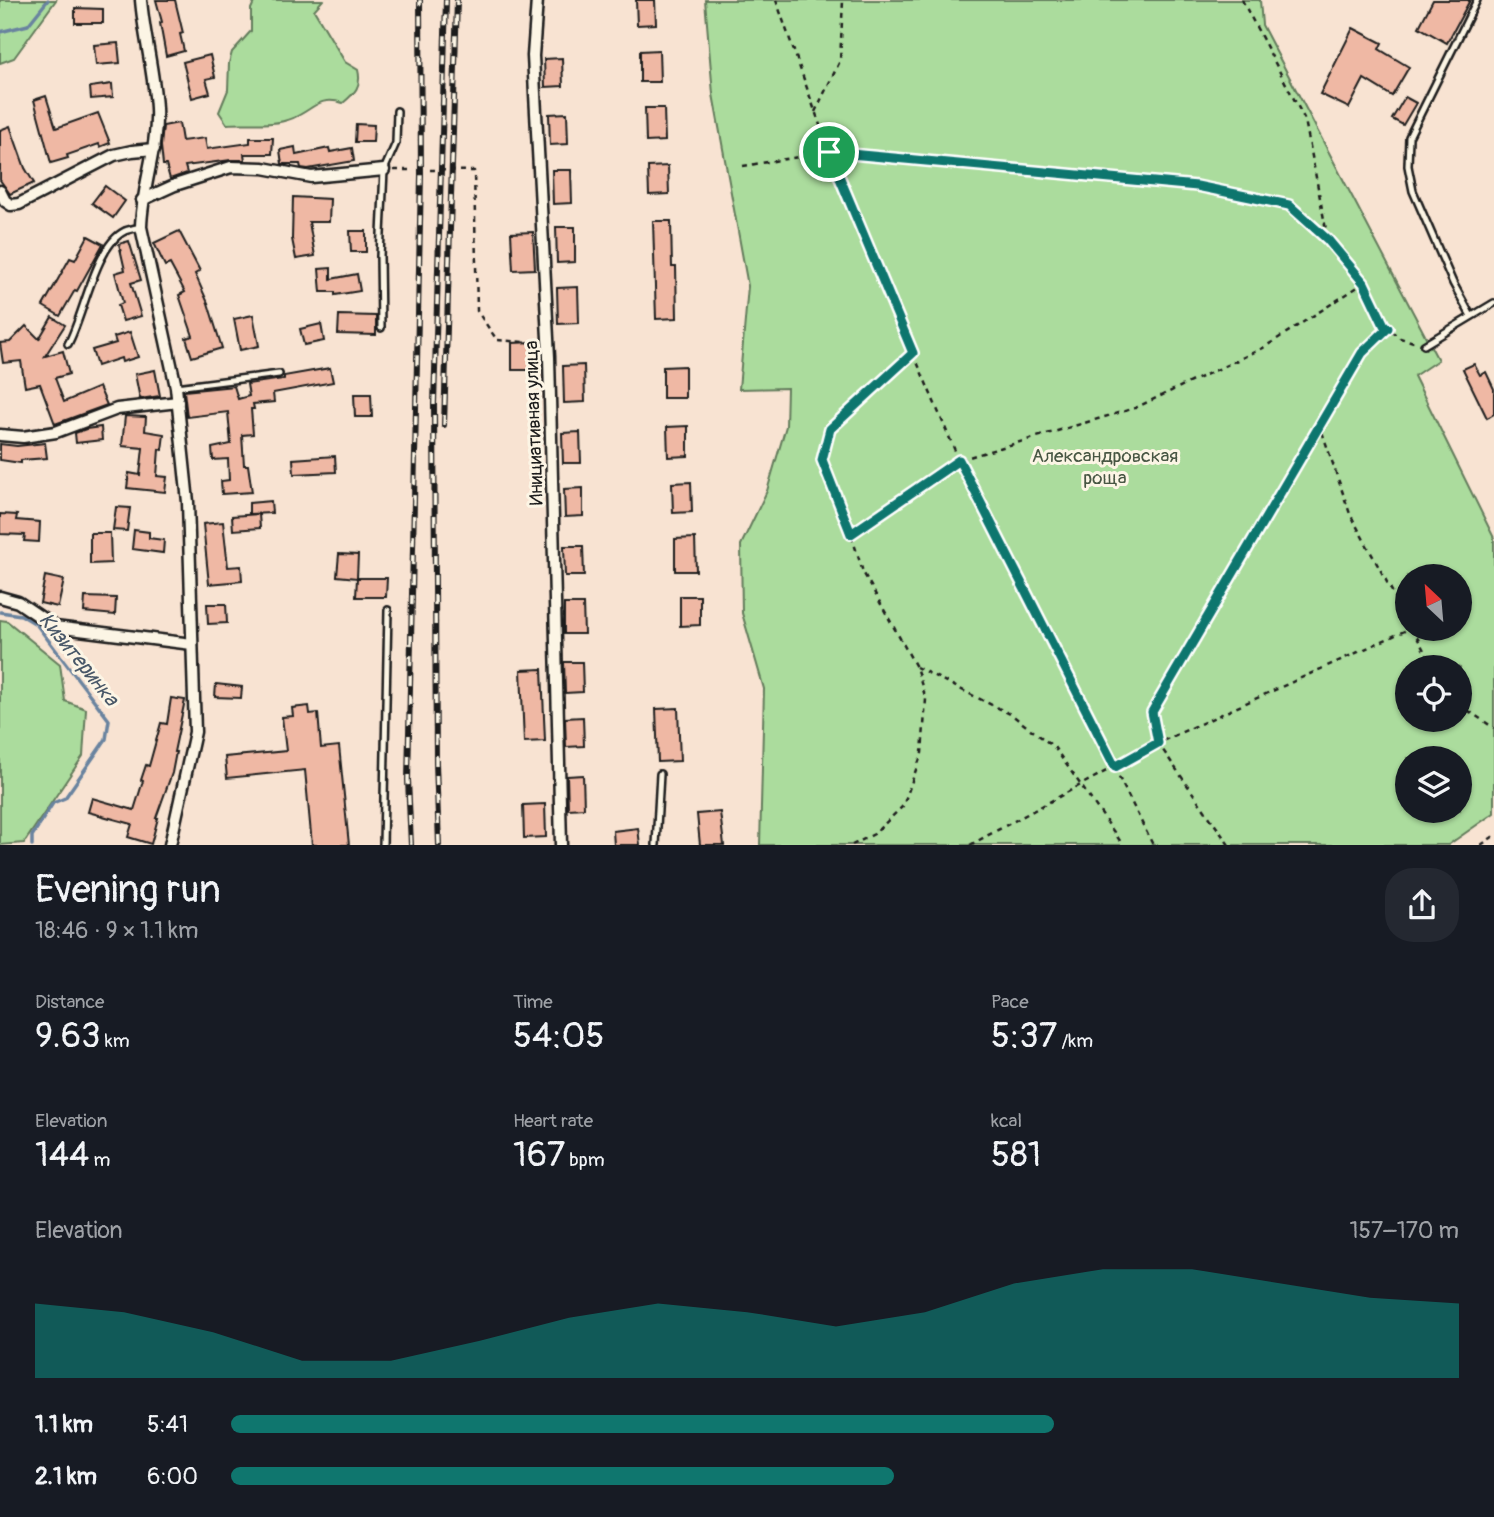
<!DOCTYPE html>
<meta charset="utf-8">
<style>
:root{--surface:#171b24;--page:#242831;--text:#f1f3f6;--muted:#9ea1a6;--accent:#0f766e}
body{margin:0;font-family:Pangolin,sans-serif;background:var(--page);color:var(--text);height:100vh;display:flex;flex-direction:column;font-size:26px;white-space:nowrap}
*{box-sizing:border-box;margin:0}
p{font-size:23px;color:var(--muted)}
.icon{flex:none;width:38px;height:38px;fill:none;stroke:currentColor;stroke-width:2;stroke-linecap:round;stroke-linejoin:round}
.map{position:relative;height:845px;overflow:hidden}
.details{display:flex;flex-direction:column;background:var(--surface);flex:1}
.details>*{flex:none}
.needle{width:46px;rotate:334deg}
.buttons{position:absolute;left:1395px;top:564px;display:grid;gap:14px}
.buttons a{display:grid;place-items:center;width:77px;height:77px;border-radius:50%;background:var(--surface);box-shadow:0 2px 5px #0004;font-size:35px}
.pin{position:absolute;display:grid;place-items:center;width:60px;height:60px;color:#fff;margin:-30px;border:4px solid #fff;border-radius:50%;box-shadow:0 2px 7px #0007}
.round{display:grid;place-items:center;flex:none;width:74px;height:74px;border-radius:28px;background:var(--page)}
.head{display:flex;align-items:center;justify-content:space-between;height:119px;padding:0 35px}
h1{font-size:38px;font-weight:600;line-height:52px}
.figures{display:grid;grid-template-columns:repeat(3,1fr);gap:10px;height:119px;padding:7px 35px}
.figures div{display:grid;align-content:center}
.figures b{font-size:35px;font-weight:600}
.figures small{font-size:19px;font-weight:400}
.figures p{font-size:19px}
.chart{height:196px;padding:14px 35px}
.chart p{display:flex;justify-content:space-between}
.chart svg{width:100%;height:126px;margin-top:7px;fill:var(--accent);opacity:.7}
ul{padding:0 35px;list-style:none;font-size:23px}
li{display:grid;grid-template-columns:112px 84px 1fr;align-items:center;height:52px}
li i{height:18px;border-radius:9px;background:var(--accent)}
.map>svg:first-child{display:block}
.green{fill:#abdc9d;stroke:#647c5c;stroke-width:2;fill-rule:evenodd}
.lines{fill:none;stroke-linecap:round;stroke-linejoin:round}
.stream{stroke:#69839f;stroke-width:3.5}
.building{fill:#efb8a4;stroke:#1c1c1c;stroke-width:2}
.lane-casing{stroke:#1c1c1c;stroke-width:10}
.street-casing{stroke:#1c1c1c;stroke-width:15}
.path{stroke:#1c1c1c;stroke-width:2.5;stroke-dasharray:5 5;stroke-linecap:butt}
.lane{stroke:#fcf5e5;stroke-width:5}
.street{stroke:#fcf5e5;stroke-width:10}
.rail-casing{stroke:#1c1c1c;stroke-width:6}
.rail{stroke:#fcf5e5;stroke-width:3.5;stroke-dasharray:10;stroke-linecap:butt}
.route-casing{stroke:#fff;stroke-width:14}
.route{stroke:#0f766e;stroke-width:9}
.labels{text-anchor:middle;stroke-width:6;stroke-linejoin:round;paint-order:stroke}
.street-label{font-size:19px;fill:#1c1c1c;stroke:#fcf5e5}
.park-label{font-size:19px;fill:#475643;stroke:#fcf5e5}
.water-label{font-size:21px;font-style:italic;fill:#495868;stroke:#fcf5e5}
</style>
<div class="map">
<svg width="1494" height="845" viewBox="0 0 1494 845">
<rect width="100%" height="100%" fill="#f8e3d2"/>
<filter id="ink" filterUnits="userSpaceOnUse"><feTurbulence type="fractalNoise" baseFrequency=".0143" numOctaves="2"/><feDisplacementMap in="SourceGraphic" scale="14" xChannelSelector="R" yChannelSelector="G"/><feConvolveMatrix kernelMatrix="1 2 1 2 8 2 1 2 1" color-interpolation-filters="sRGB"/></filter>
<g filter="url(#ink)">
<g class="green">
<path d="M0,0h56l-42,58 -14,5z"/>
<path d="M255,0h68l-9,10 31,52 13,8c4,16 -3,23 -15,33 -24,-8 -30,7 -50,15 -21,9 -44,4 -66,6l-8,-12 9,-22 1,-27 3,-11 19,-21v-22z"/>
<path d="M705,0h555l2,25 176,335 -24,16 80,162v275l-46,32h-688l4,-156 -22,-76 -1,-68 26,-54 19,-65 1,-38 -48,1 9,-103 -35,-192zM1407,576h53v52h-53zM1407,667h53v52h-53zM1407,758h53v52h-53z"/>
<path d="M0,620l7,1 53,43 5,37 21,8 -3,47 -59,87 -24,2z"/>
</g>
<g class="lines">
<g class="stream">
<path d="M0,32l28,-7 20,-25"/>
<path d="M0,612l21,3 15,9 73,96 -3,19 -41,59 -12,5 -21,33v9"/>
</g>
</g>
<g class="building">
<path d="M156,0h19l8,33 -3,1 4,17 -18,5 -6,-33 2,-1z"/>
<path d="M636,0h19l1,24 -19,1z"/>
<path d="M1433,0h37l-23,43 -28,-16z"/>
<path d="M75,8l28,1v14h-28z"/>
<path d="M1353,28l29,15 -3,6 30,18 -17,29 -28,-17 -15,29 -29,-14z"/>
<path d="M118,43l2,20 -24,2 -2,-20z"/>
<path d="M659,50l1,32h-20v-31z"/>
<path d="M210,55l5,22 -9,2 4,14 -18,5 -9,-36z"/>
<path d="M562,58l1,28 -18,1 -1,-28z"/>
<path d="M112,84l1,13 -22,2 -1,-12z"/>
<path d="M46,96l10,32 42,-15 12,30 -10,4 -1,-3 -32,11 1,3 -17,5 -17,-63z"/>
<path d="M1405,97l11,6 -13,22 -11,-6z"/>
<path d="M645,108h19l1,33 -19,1z"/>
<path d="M567,113l1,31 -18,1 -1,-31z"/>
<path d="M179,123l3,18 23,-3 2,11 43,-6v-5h23l-1,16h-28l1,6h-14l-46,6 2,7 -17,6 -4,-14h-3l-2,-19 2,-20z"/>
<path d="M356,124l18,1 -1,17h-18z"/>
<path d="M10,126l15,42 9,15 -24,11 -10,-14v-50z"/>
<path d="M295,147l1,8 33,-7 1,4 22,-4 2,13 -46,8 -7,-1 -1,-4h-18l-2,-14z"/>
<path d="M668,166l1,28 -20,1 -1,-28z"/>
<path d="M552,170h19l1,33 -19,1z"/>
<path d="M105,186l20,15 -12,17 -21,-15z"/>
<path d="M293,197l37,2 -1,23h-20l6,34 -19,3 -4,-20z"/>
<path d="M653,221h18l1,46h4l1,51 -21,1z"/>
<path d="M556,227h19v35l-18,1z"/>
<path d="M179,231l21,40 -5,3 13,29 14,45 -30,9 -6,-19 7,-2 -14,-41 6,-3 -15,-28 -5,2 -11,-23z"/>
<path d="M350,231h16v21h-15z"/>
<path d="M533,232l2,37 -22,1 -2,-37z"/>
<path d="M88,236l15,8 -26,47 -2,-1 -15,26 -17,-10 27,-48 5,2z"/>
<path d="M129,241l12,39 -10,3 10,33 -18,5 -5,-16 5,-2 -8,-30 10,-3 -6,-26z"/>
<path d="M331,268v11l26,-5 3,17 -25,4v-3h-14l-2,-23z"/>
<path d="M578,287l1,36 -21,1 -1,-36z"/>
<path d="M253,315l6,31 -19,4 -6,-31z"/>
<path d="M339,315l37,1v19l-38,-1z"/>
<path d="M52,317l13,8 -20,31 18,-5 6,23 -14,4 9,24 35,-15 8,18 -52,19 -15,-40 -15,3 -4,-26 -18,2 -3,-20 10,-1 16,-16 13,13z"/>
<path d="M321,324l3,17 -20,4 -4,-16z"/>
<path d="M130,332l8,25 -16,5 -1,-4 -24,8 -5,-16 24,-7 -2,-6z"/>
<path d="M535,342v28h-23v-27z"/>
<path d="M1474,364l6,11 6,-3 8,17v25l-7,4 -24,-49z"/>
<path d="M584,365l1,37 -21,1 -1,-37z"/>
<path d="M685,366v32h-22v-31z"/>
<path d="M330,368l3,14 -60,11 1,9 -21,2 1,5h-3l2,25 -11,1 2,30h4l4,27 -30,2 -1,-13 8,-1 -1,-21 -15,1 -1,-12 19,-4 -3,-32 -41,5 -3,-26 50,-5 4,13 11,-3 -2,-12 37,-5v-3z"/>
<path d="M155,370l5,26 -20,3 -5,-25z"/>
<path d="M354,394h17l1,23h-17z"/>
<path d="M125,416l21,1 -1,14 19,3 -2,16 -3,-1 -2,27 10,1 -2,15 -38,-4 2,-15 11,2 3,-27 -21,-2z"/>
<path d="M688,426v30l-20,1 -1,-30z"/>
<path d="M101,427l1,13 -26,3 -1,-10 11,-4z"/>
<path d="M580,432l1,31h-18l-1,-30z"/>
<path d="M45,443l2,15 -26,2v3l-21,-3v-16l17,2z"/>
<path d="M335,456l1,16 -42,2 -1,-15z"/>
<path d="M691,482l1,30 -19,1 -1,-30z"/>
<path d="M583,488v28l-18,1 -1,-28z"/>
<path d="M271,501l1,12 -23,1v-11z"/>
<path d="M116,507l14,1 -3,23 -14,-1z"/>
<path d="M0,514l17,1 -1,5 24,2 -1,20 -15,-1 1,-6 -25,-1z"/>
<path d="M259,514l1,14 -27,2 -1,-14z"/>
<path d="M223,522l5,45 13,-1 1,15 -33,3 -6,-60z"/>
<path d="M134,530l15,2v6l15,2 -1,13 -31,-4z"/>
<path d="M90,533h20l1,30 -21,1z"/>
<path d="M695,538l1,33h-21v-32z"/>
<path d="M564,546h19l1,30h-19z"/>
<path d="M339,554l19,1 -1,23 -20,-2z"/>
<path d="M45,576l19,4 -6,27 -18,-4z"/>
<path d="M357,578h30l-1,19h-30z"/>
<path d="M680,596h20v29l-20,1z"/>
<path d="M85,597l31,1 -1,17 -31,-3z"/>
<path d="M207,604h19l1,19 -19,1z"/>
<path d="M564,604h19l1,30h-20z"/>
<path d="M564,662h18l1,30 -18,1z"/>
<path d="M542,669l3,72 -21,1 -3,-72z"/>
<path d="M216,684l26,3 -1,11 -26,-1z"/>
<path d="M171,698l14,2 -11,52h2l-4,21 -16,45h2l-7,26 -23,-7 4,-13 -44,-12 4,-14 42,12 9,-29 -2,-1 5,-15 3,1 12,-43 6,1z"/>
<path d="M309,706l1,8 8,-1 3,35 18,-2 10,99h-37l-7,-75 -78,8 -2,-21 61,-6 -4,-34 11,-1 -1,-8z"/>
<path d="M678,708l2,53 -22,1 -2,-53z"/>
<path d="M583,717l1,29 -18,1 -1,-29z"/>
<path d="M583,775l1,33 -16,1 -1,-33z"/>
<path d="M545,804l1,33 -22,1 -1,-33z"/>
<path d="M720,812l4,33h-24l-3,-31z"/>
<path d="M638,828l2,17h-26l-1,-14z"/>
</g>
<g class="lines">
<g class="lane-casing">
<g id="lane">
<path d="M1471,316l-18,-33 -40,-92 -5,-25 1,-29 68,-137"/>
<path d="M381,328l-1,-72 4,-86 12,-27 1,-32"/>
<path d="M68,344c16,-28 27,-99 57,-113 5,-2 11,-3 16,-4"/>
<path d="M1424,345l70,-42"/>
<path d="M176,387l103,-13"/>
<path d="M383,845l5,-235"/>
<path d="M656,845l4,-71"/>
</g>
</g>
<g class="street-casing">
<g id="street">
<path d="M141,0c3,36 13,72 15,108 2,41 -14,78 -15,119l35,160 12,115 7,230 -25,113"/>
<path d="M537,0l-4,56 16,301 12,488"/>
<path d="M0,191l5,10 6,4 8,-1 95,-49 18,-4 22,-2"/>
<path d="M142,200l33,-15 56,-18 32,1 48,9 73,-7"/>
<path d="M0,435l23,2 33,-5 61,-23 61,-7"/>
<path d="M0,597l18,5 37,25 137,17"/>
</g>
</g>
<g class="path">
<path d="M776,0l64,182 119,278 194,385"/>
<path d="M1242,0l63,120 23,120 36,43 20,42 16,13 17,5"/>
<path d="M815,112l25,-51 3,-61"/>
<path d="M743,166l86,-14 368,34 92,19 39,35"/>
<path d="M394,170h18"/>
<path d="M430,170l44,1 3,140 20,29 41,3"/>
<path d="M1319,423l31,91 57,105"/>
<path d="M851,534l-29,-74 7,-31 84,-76"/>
<path d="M1412,628l21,39"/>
<path d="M916,667l96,48 42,32 69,98"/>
<path d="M1460,705l34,23"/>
<path d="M852,845l22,-11 29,-28 19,-53 4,-54 -10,-32 -53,-95 -12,-38 108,-74 176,-52 128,-60 101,-65"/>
<path d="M970,845l188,-102 253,-115"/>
<path d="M1229,845l-71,-102 -6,-31 210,-359 26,-25"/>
<path d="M1481,845l13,-9"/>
</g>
<use href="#lane" class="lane"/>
<use href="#street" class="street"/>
<g class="rail-casing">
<g id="rail">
<path d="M444,425l13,-425"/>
<path d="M411,845l-3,-65 13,-604 -1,-176"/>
<path d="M439,845l-3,-82 -2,-359 12,-404"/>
</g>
</g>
<use href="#rail" class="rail"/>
</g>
</g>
<g class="lines" filter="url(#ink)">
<g class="route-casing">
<path id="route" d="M829,152l368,34 92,19 39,35 36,43 20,42 4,3 -26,25 -210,359 6,31 -43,24 -156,-307 -108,74 -29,-74 8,-31 83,-76z"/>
</g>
<use href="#route" class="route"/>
</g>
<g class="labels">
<g class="street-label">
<text transform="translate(533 423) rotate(-92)" y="7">Инициативная улица</text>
</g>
<g class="park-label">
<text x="1105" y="462">Александровская<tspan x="1105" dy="22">роща</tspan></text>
</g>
<g class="water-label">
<text transform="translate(79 659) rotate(51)" y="7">Кизитеринка</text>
</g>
</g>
</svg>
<div class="buttons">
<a><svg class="needle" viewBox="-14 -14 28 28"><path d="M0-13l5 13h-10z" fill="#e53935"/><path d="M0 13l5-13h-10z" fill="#9ea1a6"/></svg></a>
<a><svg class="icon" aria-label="locate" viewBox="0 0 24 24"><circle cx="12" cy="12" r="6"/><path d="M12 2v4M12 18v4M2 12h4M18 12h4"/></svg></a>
<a><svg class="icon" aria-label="layers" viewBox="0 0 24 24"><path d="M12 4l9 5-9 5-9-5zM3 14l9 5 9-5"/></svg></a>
</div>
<div class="pin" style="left:829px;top:152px;background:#1e9e55"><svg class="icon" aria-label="arrive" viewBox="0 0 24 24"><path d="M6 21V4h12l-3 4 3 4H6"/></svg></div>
</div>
<section class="details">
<div class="head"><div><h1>Evening run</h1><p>18:46 · 9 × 1.1 km</p></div><a class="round"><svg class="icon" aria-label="share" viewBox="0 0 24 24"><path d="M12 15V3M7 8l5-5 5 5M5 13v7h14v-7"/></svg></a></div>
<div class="figures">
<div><p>Distance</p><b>9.63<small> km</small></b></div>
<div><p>Time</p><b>54:05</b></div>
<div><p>Pace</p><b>5:37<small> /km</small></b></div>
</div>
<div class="figures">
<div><p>Elevation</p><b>144<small> m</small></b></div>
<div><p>Heart rate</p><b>167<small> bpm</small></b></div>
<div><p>kcal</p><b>581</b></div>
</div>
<div class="chart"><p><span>Elevation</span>157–170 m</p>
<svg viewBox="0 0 160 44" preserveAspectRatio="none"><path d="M0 44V18L10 21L20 28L30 38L40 38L50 31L60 23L70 18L80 21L90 26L100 21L110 11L120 6L130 6L140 11L150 16L160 18V44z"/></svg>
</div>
<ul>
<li><b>1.1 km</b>5:41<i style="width:67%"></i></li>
<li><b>2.1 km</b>6:00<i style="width:54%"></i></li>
</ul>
</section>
